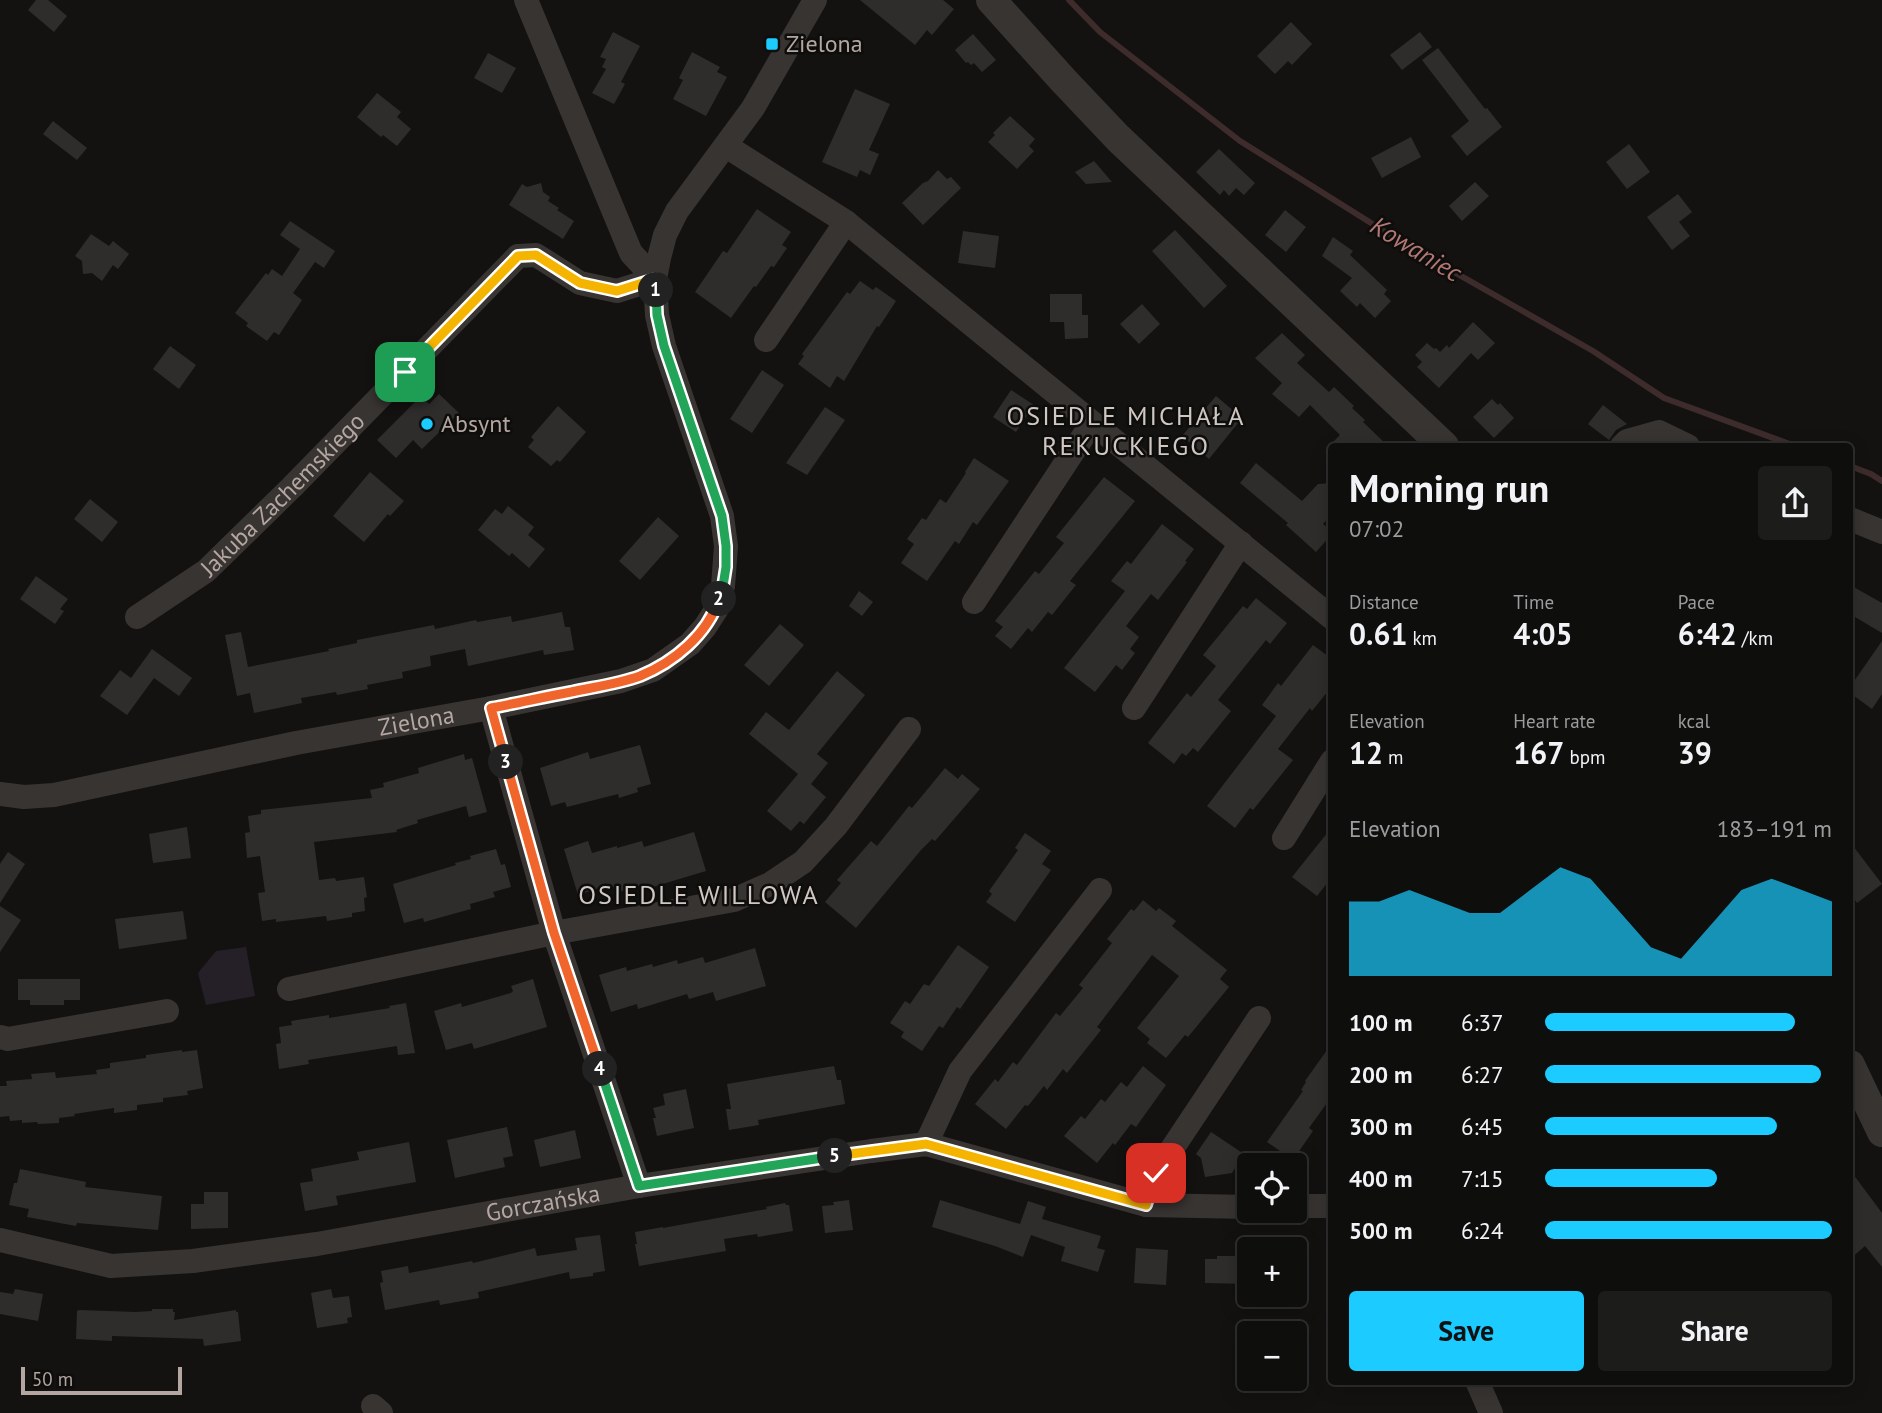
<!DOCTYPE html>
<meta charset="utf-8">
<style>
:root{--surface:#0e0e0d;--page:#1c1c1b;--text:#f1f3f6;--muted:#9b9c9d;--line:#2e2e2e;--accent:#1ccbff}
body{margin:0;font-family:"PT Sans",sans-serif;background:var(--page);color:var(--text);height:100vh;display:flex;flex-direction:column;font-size:26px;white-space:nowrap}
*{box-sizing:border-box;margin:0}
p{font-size:23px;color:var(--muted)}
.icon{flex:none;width:38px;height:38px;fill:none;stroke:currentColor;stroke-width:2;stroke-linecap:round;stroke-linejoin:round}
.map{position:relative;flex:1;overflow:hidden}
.drawer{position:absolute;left:1328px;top:443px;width:525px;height:942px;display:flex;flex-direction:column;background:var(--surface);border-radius:7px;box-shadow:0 4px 18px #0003,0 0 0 2px var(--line)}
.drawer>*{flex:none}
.controls{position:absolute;left:1237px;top:1153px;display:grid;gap:14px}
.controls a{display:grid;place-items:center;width:70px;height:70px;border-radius:7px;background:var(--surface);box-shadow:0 4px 18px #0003,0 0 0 2px var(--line);font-size:35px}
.scale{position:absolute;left:21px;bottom:18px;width:161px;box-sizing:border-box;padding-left:7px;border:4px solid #b4a6a1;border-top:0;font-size:19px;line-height:24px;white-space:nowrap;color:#b4a6a1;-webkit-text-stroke:5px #0d0d0c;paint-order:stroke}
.pin{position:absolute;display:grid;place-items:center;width:60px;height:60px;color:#fff;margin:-30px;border-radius:14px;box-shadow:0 4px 10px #0006}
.km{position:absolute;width:35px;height:35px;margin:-18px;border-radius:50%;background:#222;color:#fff;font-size:19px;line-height:35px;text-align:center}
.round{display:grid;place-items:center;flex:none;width:74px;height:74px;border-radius:7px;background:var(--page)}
.overview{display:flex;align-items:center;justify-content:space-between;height:119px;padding:0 21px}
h1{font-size:38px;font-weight:600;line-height:52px}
.figures{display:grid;grid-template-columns:repeat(3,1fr);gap:10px;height:119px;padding:7px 21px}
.figures div{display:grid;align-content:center}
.figures b{font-size:30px;font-weight:600}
.figures small{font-size:19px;font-weight:400}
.figures p{font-size:19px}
.chart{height:196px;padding:14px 21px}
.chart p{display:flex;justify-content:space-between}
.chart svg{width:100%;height:126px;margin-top:7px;fill:var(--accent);opacity:.7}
.primary-button{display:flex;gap:14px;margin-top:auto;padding:14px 21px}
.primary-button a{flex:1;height:80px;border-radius:7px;background:var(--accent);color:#111;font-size:28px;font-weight:600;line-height:80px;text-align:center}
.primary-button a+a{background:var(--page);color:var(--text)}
ul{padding:0 21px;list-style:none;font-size:23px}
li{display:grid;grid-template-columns:112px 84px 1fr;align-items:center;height:52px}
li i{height:18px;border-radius:9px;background:var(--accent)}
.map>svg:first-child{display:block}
.green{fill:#251f28}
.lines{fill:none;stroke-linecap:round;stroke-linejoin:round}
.stream{stroke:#3e2c2c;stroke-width:6}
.building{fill:#2f2d2c}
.minor{stroke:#383432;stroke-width:24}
.tertiary{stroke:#383432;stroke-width:30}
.split-1-casing{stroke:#fff;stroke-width:14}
.split-2-casing{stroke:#fff;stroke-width:14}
.split-3-casing{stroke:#fff;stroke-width:14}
.split-4-casing{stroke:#fff;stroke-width:14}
.split-5-casing{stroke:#fff;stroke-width:14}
.split-6-casing{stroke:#fff;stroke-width:14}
.split-1{stroke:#f5b400;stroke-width:9}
.split-2{stroke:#22a559;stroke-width:9}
.split-3{stroke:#f0652b;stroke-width:9}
.split-4{stroke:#f0652b;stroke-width:9}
.split-5{stroke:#22a559;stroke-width:9}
.split-6{stroke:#f5b400;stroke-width:9}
.poi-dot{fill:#1ccbff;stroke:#0d0d0c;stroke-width:2.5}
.labels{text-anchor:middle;stroke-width:5;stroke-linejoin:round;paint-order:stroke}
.poi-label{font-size:24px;fill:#b4a6a1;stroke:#0d0d0c;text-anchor:start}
.street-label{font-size:24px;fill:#b4a6a1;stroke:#0d0d0c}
.water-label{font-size:26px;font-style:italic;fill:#b37775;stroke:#0d0d0c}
.neighbourhood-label{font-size:26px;letter-spacing:2px;fill:#d0c6c2;stroke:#0d0d0c}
</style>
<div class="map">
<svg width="1882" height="1413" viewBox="0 0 1882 1413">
<rect width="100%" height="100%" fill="#131211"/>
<path class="green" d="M246,947l9,49 -49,9 -8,-32 18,-22z"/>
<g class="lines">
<g class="stream">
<path d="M1069,0l31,32 140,109 163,102 190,108 71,47 131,48"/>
<path d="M1850,466l21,8 11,7"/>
</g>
</g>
<g class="building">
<path d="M36,0h12l19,16 -13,16 -26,-22z"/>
<path d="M860,0h83l11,9 -22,26 -5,-5 -12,15z"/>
<path d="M1291,22l21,22 -20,21 -4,-4 -13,13 -18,-18z"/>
<path d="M613,32l27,14 -19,36 4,2 -11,20 -22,-11 14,-24 -4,-2 4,-8 -6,-2z"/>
<path d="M1420,32l12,15 -30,23 -12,-15z"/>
<path d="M973,34l23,26 -14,12 -8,-9 -3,2 -3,-3 -2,1 -11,-13z"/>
<path d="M1438,48l47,61 2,-1 15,19 -35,29 -16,-20 18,-15 -47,-61z"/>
<path d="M692,52l28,15 -3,5 10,5 -21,39 -33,-17 10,-19 -4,-2z"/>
<path d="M488,53l28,15 -14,25 -28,-15z"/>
<path d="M855,89l35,15 -21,46 10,4 -9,21 -10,-5 -3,7 -35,-15z"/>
<path d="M377,93l24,19 -4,5 14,12 -14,17 -14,-11 -2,2 -24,-20z"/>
<path d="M1010,116l25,23 -6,7 5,5 -17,18 -29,-27 7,-7 -2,-2z"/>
<path d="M53,121l34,27 -10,12 -34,-26z"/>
<path d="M1411,137l10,20 -39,21 -11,-20z"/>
<path d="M1629,144l21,28 -23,17 -21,-27z"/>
<path d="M1219,149l36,34 -11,12 -8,-7 -7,8 -5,-6 -4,5 -24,-23z"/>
<path d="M1094,161l18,21 -26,2 -11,-12z"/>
<path d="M938,170l9,9 4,-2 10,11 -38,37 -21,-22 21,-20 5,-2z"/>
<path d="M1475,182l14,14 -27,25 -13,-15z"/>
<path d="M541,183l2,9 7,5 -2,4 11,7 -2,2 17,11 -11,18 -54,-34 13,-21 5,3z"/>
<path d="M1678,194l14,18 -13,10 11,14 -18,14 -25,-33z"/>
<path d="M757,209l34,23 -9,13 5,3 -13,19 -3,-1 -15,21 -2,-1 -23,32 -36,-26 28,-41 4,2z"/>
<path d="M1285,210l21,17 -20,25 -21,-17z"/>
<path d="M290,221l45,30 -11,17 -9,-6 -22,31 9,7 -23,35 -5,-3 -7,9 -21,-15 2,-3 -13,-10 31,-40 2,2 4,-6 10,7 18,-27 -20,-14z"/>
<path d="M1175,230l52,56 -23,22 -52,-57z"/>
<path d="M963,231l36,5 -4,32 -37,-5z"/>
<path d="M91,234l18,12 4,-5 16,13 -11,15 -5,-4 -11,16 -10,-8 -9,1 -1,-13 -7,-5z"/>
<path d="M1333,237l20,14 -3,4 37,35 -3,4 7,7 -16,17 -15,-15 -3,4 -17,-16 12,-13 -30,-22z"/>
<path d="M860,281l13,9 3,-3 20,14 -17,26 -2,-1 -33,55 -7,-5 -7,12 -32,-24 6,-8 -2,-2 45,-62 3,2z"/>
<path d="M1050,294h32v21h6v23l-23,1 -1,-17h-14z"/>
<path d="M1142,304l18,20 -21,20 -19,-20z"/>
<path d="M1473,322l22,21 -17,17 -7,-7 -32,35 -22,-21 5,-5 -7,-7 12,-12 7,6 2,-1 4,4 7,-7 2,3z"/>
<path d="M1282,333l23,22 -8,8 32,29 5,-5 20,19 -2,2 13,12 -2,2 25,24h-59l11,-11 -30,-30 -11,12 -27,-23 10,-11 -27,-25z"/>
<path d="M170,346l26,19 -17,24 -26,-20z"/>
<path d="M762,370l22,15 -32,48 -22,-14z"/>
<path d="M1011,390l23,15 -18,27 -23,-15z"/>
<path d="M439,394l20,19 -37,36 -9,-9 -17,18 -19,-18 44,-44 8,8z"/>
<path d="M1216,396l26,22 -33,41 -27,-23z"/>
<path d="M1492,399l6,6 2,-2 14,15 -20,20 -21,-21z"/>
<path d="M1603,405l24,19 -11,6 -7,10 -21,-16z"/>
<path d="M558,406l28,26 -26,30 -3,-2 -6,6 -23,-19 6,-7 -3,-3z"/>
<path d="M825,407l20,13 -38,55 -21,-12z"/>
<path d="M974,458l35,23 -32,44 -4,-3 -14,22 -4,-3 -28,40 -26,-18 13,-19 -7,-5 15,-21 4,2 14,-21 6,4 20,-30 -1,-1z"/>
<path d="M1256,463l46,38 16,-17 14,-1v31l-9,10 9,8v2l-16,18 -30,-27 2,-2 -48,-40z"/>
<path d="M370,472l34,29 -14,15 -2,-2 -24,28 -31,-26z"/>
<path d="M1104,477l31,24 -65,80 6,4 -24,30 -4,-3 -16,20 -4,-4 -17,21 -16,-13 8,-9 -8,-6 40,-50 4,3 25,-31 -8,-6z"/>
<path d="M90,499l28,23 -16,20 -28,-23z"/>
<path d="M508,506l26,21 -6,8 17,14 -16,19 -17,-15 -3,3 -31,-26 17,-21 7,5z"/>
<path d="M658,517l21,19 -39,44 -21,-19z"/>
<path d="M1162,524l32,25 -9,12 2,1 -29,38 -7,-6 -25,32 13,11 -9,12 5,4 -13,17 -6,-5 -21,27 -31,-24 61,-77 -14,-10 16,-20 4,3z"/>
<path d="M36,576l32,23 -8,10 4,2 -9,13 -35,-25z"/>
<path d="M1850,585l32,18v30l-32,-19z"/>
<path d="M859,591l14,11 -11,14 -13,-10z"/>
<path d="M1256,598l31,25 -17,21 -4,-4 -48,60 13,11 -33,41 -5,-4 -7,8 -4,-3 -8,11 -26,-21 39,-50 4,4 25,-31 -13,-11 40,-49 4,3z"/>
<path d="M562,612l3,15h5l4,23 -30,5 -1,-5 -75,16 -3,-17 -35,7 1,10 -29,6 1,6 -36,7 1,4 -31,6 -1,-3 -35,6 1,5 -48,10 -4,-20 -13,3 -12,-61 16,-3 7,35 81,-16 -1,-2 29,-6v-3l77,-15 1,4 41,-9 1,2 34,-6 1,6z"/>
<path d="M780,624l24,21 -35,41 -25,-21z"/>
<path d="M1882,641v53l-10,15 -22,-16v-6z"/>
<path d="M1313,645l19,14v27l-20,25 -2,-3 -32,41 15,11 -40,50 -3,-2 -15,20 -28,-22 69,-90 -14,-11 16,-22 3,3z"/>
<path d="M152,649l40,29 -13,18 -25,-18 -27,37 -27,-19 20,-26 11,8z"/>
<path d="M837,671l28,24 -48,59 11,9 -17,21 15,13 -22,27 -4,-3 -9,10 -24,-20 31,-37 -49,-40 17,-22 23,18z"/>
<path d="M640,745l11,39 -14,4 1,4 -19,6 -1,-4 -51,13 -2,-5 -14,4 -11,-38 48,-16 2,7z"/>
<path d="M464,754l1,6 7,-2 15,54 -18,5 -3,-11 -49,14 1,3 -22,7 1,2 -83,10 5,38 16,-2 1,3 28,-4 3,20 -3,1 1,13 -13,2v4l-25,4 -1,-5 -50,6v-3l-14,2 -4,-28 7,-1 -5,-36 -13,2 -2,-25 5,-1 -2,-16 13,-2v-4l111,-12 -2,-8 14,-3 -1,-4 36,-10 -1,-5z"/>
<path d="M945,768l13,11 4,-5 18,15 -45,52 -3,-2 -11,11 -65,78 -31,-26 16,-19 -4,-3 34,-39 6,5 32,-40 3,2z"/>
<path d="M187,827l4,31 -38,5 -4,-29z"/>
<path d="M1332,827v50l-15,19 -25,-19z"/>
<path d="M694,832l12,39 -60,18 -1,-5 -26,8 -2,-6 -14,4 -1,-3 -24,8 -14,-46 24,-8 4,12 25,-7v2l25,-7 2,6z"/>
<path d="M1025,833l26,18 -9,13 9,6 -36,52 -29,-20 6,-8 -3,-3 29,-41 -3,-2z"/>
<path d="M1850,842l32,42 -25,19 -7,-10z"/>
<path d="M496,849l5,16 4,-1 6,23 -18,5 2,5 -25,7 1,5 -47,13 -1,-4 -19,5 -11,-39 63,-19 -1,-2 16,-4 -1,-3z"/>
<path d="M8,852l17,12 -25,39v-39z"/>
<path d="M1143,900l13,11 3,-3 17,13 -4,5 55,44 -7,9 9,8 -41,50 -3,-2 -19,23 -19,-15 3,-4 -13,-11 42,-52 -27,-21 -55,72 4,3 -34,43 -4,-4 -16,21 -3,-4 -16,20 -3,-1 -19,24 -31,-25 20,-25 3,3 15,-20 4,3 39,-52 4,3 23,-28 -4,-3 33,-42 -5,-4 24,-30 3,2z"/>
<path d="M0,906l21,14 -21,32z"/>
<path d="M183,911l4,28 -68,10 -4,-30z"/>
<path d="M958,945l31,22 -29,42 -3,-2 -14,21 -4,-2 -17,25 -21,-14 3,-5 -14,-9 15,-22 5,3 14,-20 5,2z"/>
<path d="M755,948l11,38 -50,15 -3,-9 -24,7 -2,-5 -49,15 -1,-5 -26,8 -12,-37 27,-8 1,4 25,-7 1,3 24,-7 1,4 25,-7 2,6z"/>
<path d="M18,979h62v21h-16v5h-34v-5h-12z"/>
<path d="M533,979l14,48 -73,22 -2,-6 -26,7 -12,-39 27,-8 1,4 49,-14 2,-2 -2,-5z"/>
<path d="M406,1003l9,50 -17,2 -1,-9 -89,14 1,4 -30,5 -3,-25 5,-1 -2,-16 13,-2 -1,-4 38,-6v3l61,-10 -1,-2z"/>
<path d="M1332,1043v53l-23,32 4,3 -20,29 -26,-18 36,-51 -2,-1 5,-8 -1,-1z"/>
<path d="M182,1050v2l15,-2 6,38 -16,3 1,4 -25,3v4l-26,3v5l-23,3v-5l-40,6 1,2 -16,2v5l-21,1 -1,-2 -15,1v-3l-12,1 -1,-5 -9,1v-31h7l-1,-5 26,-2 -1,-5 24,-2 1,6 41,-4 -1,-4 14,-2v-5l36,-5v-3z"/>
<path d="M834,1066l3,14h4l4,24 -87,16 1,5 -30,5 -3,-21h5l-4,-25z"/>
<path d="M1143,1066l23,19 -30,42 -5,-3 -16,21 -2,-2 -16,20 -33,-27 17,-20 4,3 16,-20 4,3 16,-20 6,5z"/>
<path d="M686,1089l8,39 -37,8 -4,-18h3l-3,-10 12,-3 -2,-11z"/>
<path d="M507,1127l6,29 -10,2 2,9 -50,11 -8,-38z"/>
<path d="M575,1130l6,28 -41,9 -6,-27z"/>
<path d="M1211,1132l33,22 -12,19 -27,4 -4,-19 -5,-4z"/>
<path d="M409,1142l7,40 -80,14 2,9 -33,6 -5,-28 13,-2 -2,-12 48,-9 -2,-8z"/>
<path d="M20,1169l66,13 -1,5 77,9 -4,34 -81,-7 -1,3 -49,-9 2,-8 -20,-4 5,-22h3z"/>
<path d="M1850,1170l32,43v54l-17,-21 -15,13z"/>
<path d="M204,1192h24v36l-37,1v-25h13z"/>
<path d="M849,1200l4,30 -28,3 -3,-27 12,-1 -1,-3z"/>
<path d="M940,1200l80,24 8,-23 18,6 -4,12 59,17 -4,12 8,2 -7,22 -37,-11 4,-14 -34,-12 -8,22 -28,-11 -63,-19z"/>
<path d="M785,1203l1,2h3l4,26 -35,6 -1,-3 -33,5 2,12 -87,15 -4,-22h2l-2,-12 28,-5v1l104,-19 -1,-2z"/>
<path d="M600,1235l5,36 -12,2v3l-23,3 -1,-7 -91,20 1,6 -39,7 -1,-5 -54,10 -5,-27 3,-1 -2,-11 27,-5 1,7 63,-12 1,2 62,-15 2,8 40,-6 -2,-12z"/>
<path d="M1136,1248l32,2 -2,35 -32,-2z"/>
<path d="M1217,1256h33v28l-45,-1v-24h12z"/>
<path d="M15,1289l28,5 -5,27 -38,-7v-22l13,2z"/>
<path d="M331,1289l2,9 16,-2 3,21 -5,1 1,5 -31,5 -6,-35z"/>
<path d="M152,1309h21v3h2l-1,8 62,-10v2h2l3,29 -37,5 -1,-7 -91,-3v5l-36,-2 1,-28 2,-1 57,2 16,-1z"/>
</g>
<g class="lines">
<g class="minor">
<path d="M526,0l105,253 24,26"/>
<path d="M726,146l120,76 486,396"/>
<path d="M766,340l80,-118"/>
<path d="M1622,446l5,-5 32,-9 29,14"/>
<path d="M1850,519l32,13"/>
<path d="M974,602l118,-179"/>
<path id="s1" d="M137,617l69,-46 86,-84 226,-231 18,-1 44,28 37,8 38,-12"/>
<path d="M491,708l63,225 85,253"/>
<path d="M1134,708l107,-165"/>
<path id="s2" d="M0,794l24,3 30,-2 242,-52 195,-35 130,-27 32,-11 37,-26 15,-17 11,-17 7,-24 3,-40 -4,-30 -58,-170 -7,-31 -2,-36 4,-21 6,-23 12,-24 76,-103 62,-108"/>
<path d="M1284,838l48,-77"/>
<path d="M289,989l265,-56 180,-33 36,-16 33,-22 33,-36 73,-97"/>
<path d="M0,1037l8,2 159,-28"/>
<path d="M926,1144l34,-73 140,-181"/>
<path d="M1146,1205l10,-32 103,-155"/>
<path d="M1295,1206h37"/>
<path id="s3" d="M0,1240l111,26 82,-5 124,-17 322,-58 232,-35 55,-7 220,61 104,2"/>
<path d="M1477,1381l14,32"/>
<path d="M373,1406l8,7"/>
</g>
<g class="tertiary">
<path d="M991,0l72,80 55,58 326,308"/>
<path d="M1850,1065l32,67"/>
</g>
</g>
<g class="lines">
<g class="split-1-casing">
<path id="split-1" d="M405,372l113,-116 18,-1 44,28 37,8 38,-12 1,11"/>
</g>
<g class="split-2-casing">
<path id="split-2" d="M656,290l1,25 7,31 58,170 4,30v21l-3,19 -4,13"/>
</g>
<g class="split-3-casing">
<path id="split-3" d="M506,762l-15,-54c27,-5 53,-11 80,-16 23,-5 47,-8 69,-16 34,-14 67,-41 79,-77"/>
</g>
<g class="split-4-casing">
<path id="split-4" d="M506,762l48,171 46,136"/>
</g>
<g class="split-5-casing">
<path id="split-5" d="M600,1069l39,117 196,-30"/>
</g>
<g class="split-6-casing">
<path id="split-6" d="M835,1156l91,-12 220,61 10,-32"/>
</g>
<use href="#split-1" class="split-1"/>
<use href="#split-2" class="split-2"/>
<use href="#split-3" class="split-3"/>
<use href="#split-4" class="split-4"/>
<use href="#split-5" class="split-5"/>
<use href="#split-6" class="split-6"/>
</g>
<g class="poi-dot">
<rect x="765" y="37" width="14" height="14" rx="3.5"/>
<circle cx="427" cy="424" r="7"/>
</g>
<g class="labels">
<g class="poi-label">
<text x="786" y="52">Zielona</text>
<text x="441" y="432">Absynt</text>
</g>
<g class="street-label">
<text dy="8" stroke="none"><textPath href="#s1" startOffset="191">Jakuba Zachemskiego</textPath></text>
<text dy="8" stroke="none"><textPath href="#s2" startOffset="424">Zielona</textPath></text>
<text dy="8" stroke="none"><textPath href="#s3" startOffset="551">Gorczańska</textPath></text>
</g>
<g class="water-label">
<text transform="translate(1416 249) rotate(31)" y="9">Kowaniec</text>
</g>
<g class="neighbourhood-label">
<text x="1126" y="425">OSIEDLE MICHAŁA<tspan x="1126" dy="30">REKUCKIEGO</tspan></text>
<text x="699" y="904">OSIEDLE WILLOWA</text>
</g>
</g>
</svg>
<div class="controls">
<a><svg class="icon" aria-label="locate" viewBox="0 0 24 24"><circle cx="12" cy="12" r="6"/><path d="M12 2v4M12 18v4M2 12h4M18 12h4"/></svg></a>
<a>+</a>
<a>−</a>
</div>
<div class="scale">50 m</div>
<div class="pin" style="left:405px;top:372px;background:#1e9e55"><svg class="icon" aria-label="arrive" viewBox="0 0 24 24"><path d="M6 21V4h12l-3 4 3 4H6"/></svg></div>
<div class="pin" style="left:1156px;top:1173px;background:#d93025"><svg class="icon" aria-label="check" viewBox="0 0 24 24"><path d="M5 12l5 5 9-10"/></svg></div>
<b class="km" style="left:656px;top:290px">1</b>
<b class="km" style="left:719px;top:599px">2</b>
<b class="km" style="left:506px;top:762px">3</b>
<b class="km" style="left:600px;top:1069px">4</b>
<b class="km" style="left:835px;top:1156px">5</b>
<section class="drawer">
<div class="overview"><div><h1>Morning run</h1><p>07:02</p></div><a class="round"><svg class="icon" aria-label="share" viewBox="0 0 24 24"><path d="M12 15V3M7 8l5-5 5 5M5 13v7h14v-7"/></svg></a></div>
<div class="figures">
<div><p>Distance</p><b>0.61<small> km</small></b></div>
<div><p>Time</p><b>4:05</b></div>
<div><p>Pace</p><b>6:42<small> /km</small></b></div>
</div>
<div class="figures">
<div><p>Elevation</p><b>12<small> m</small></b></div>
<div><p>Heart rate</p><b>167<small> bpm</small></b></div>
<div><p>kcal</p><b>39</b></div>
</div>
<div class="chart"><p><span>Elevation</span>183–191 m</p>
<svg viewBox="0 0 160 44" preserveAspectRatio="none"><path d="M0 44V18L10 18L20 14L30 18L40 22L50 22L60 14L70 6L80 10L90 22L100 34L110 38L120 26L130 14L140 10L150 14L160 18V44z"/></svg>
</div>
<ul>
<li><b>100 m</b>6:37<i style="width:87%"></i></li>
<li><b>200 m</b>6:27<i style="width:96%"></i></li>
<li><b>300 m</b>6:45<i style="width:81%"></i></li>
<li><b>400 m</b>7:15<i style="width:60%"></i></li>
<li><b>500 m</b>6:24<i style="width:100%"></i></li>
</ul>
<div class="primary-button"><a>Save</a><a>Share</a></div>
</section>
</div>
